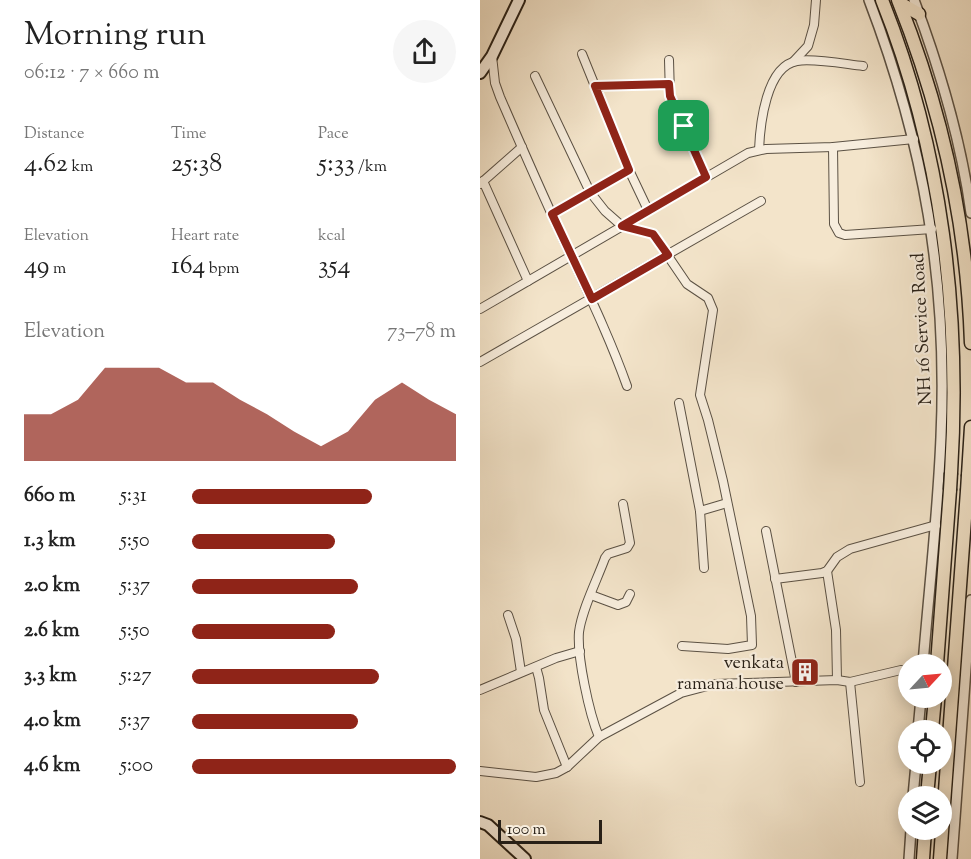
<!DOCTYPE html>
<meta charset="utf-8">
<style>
:root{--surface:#fff;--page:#f6f6f6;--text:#222;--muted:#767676;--accent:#8f2418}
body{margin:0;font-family:"Sorts Mill Goudy",serif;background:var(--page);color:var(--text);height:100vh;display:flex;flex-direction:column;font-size:22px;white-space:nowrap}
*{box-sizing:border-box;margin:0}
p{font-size:20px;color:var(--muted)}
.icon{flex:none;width:33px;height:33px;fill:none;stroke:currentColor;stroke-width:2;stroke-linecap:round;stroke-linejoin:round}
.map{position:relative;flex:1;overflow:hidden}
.drawer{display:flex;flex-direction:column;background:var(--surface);width:480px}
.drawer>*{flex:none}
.needle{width:39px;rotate:64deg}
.tools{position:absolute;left:418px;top:654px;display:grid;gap:12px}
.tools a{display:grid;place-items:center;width:54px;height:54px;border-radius:50%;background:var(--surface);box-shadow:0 3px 15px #0003;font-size:30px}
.scale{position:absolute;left:18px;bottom:15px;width:104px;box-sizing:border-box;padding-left:6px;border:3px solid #282017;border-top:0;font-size:16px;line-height:21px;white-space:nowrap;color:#282017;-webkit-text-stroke:4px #f7eddd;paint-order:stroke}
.pin{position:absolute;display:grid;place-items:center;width:51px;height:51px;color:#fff;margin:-26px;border-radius:12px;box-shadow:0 3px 9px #0006}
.round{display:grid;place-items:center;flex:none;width:63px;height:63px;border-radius:32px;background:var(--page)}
.head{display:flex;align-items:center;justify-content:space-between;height:102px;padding:0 24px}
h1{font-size:33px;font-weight:600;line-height:45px}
.stats{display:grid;grid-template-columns:repeat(3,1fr);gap:9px;height:102px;padding:6px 24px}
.stats div{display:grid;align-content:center}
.stats b{font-size:26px;font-weight:600}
.stats small{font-size:16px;font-weight:400}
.stats p{font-size:16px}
.chart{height:168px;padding:12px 24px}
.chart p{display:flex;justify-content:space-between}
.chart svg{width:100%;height:108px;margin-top:6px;fill:var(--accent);opacity:.7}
ul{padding:0 24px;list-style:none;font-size:20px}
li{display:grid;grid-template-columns:96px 72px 1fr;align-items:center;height:45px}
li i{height:15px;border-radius:8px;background:var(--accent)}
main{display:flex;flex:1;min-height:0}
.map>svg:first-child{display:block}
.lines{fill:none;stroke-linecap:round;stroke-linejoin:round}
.minor-casing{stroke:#5b5144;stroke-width:10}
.tertiary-casing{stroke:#5b5144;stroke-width:12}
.secondary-casing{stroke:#282017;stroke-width:14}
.trunk-casing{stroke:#282017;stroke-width:15}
.minor{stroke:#f7eddd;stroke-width:8}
.tertiary{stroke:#f7eddd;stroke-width:9}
.secondary{stroke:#f7eddd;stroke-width:10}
.trunk{stroke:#f3e4ca;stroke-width:12}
.trunk-bridge-casing{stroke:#282017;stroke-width:15;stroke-linecap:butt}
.trunk-bridge{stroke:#f3e4ca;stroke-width:12}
.route-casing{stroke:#fff;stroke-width:12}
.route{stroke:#8f2418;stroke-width:8}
.labels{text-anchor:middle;stroke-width:4.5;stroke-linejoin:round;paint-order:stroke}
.street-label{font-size:18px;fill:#282017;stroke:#f7eddd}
.poi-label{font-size:18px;fill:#282017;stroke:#f7eddd;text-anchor:end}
</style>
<main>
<section class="drawer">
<div class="head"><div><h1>Morning run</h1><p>06:12 · 7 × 660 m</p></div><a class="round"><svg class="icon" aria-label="share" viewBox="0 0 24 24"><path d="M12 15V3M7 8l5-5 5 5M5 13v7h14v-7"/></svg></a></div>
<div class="stats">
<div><p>Distance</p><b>4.62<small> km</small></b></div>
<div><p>Time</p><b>25:38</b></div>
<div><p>Pace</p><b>5:33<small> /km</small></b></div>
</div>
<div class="stats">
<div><p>Elevation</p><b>49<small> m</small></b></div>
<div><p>Heart rate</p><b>164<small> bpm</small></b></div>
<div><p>kcal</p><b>354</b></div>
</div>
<div class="chart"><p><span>Elevation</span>73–78 m</p>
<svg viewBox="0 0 160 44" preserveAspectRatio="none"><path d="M0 44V25L10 25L20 19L30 6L40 6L50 6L60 12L70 12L80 19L90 25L100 32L110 38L120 32L130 19L140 12L150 19L160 25V44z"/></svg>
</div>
<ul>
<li><b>660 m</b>5:31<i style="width:68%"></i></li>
<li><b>1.3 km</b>5:50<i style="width:54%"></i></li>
<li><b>2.0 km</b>5:37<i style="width:63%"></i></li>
<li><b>2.6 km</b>5:50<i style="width:54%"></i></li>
<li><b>3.3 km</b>5:27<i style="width:71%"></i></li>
<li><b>4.0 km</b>5:37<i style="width:63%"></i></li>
<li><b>4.6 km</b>5:00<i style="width:100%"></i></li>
</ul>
</section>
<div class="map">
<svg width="491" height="859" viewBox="0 0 491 859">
<rect width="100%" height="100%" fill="#f3e4ca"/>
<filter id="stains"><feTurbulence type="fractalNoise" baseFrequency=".00333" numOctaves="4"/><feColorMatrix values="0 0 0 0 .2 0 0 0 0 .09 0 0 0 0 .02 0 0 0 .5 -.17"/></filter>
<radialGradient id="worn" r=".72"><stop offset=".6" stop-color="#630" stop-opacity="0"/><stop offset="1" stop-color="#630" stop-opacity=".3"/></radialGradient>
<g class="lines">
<g class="minor-casing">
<g id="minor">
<path d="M102,54l47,116 19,40"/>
<path d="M12,56l3,27 5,14c23,53 46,106 71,159 20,43 40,85 56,130"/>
<path d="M189,60l1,36 36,80"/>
<path d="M314,61l14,-15 6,-21 2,-25"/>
<path d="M55,76l55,116 15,19 17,15 31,8 34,50 21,14 5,12 -13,85 8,25 15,61 28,135 1,29 -24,4 -46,-3"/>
<path d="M115,86l74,-2"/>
<path d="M353,147l1,77 5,9 6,2 87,-6"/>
<path d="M279,150c1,-25 7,-84 38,-89 16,-3 48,3 66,5"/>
<path d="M3,181l45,100"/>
<path d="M0,184l42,-37"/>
<path d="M72,214l77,-44"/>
<path d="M0,309l268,-156 18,-4 67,-2 81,-8"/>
<path d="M0,362l281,-161"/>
<path d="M199,403l21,108 4,57"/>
<path d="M220,511l27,-8"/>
<path d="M286,531l30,151"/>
<path d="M347,571l9,59 1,50"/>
<path d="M295,579l47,-6 5,-2 10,-14 13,-8 86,-24"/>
<path d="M111,595l27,10 8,-3 4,-8"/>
<path d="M28,615l8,24 5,33"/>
<path d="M56,667l3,11 5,32 23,57"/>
<path d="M370,682l10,100"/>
<path d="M0,690l76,-32 24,-7"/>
<path d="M119,737c-10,-24 -22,-80 -20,-105 3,-23 18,-52 26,-74l3,-4 19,-6 3,-5 -7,-39"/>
<path d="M0,771l56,6 20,-4 11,-6 32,-30 82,-44 34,-9 122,-4 13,2 51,-12"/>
</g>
</g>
<g class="tertiary-casing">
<g id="tertiary">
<path d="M389,0c55,144 79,283 72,437 -3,76 -12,152 -18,227"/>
<path d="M434,0c26,69 47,141 57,213"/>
<path d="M438,730l3,-32"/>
<path d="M433,796l3,-32"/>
<path d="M429,859l2,-29"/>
<path d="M472,859l19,-259"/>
</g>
</g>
<g class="secondary-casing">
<g id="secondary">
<path d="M0,73l12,-17 27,-56"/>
<path d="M0,822l8,3 37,34"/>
</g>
</g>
<g class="trunk-casing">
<g id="trunk">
<path d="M402,0c60,150 79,313 69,473"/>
<path d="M418,0c44,110 69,225 73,343"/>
<path d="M420,3l19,11"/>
<path d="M488,475l3,-48"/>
<path d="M457,664l13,-174"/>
<path d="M452,730l3,-32"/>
<path d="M447,796l3,-32"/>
<path d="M443,859l2,-29"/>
<path d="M460,859l27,-368"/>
</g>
</g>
<use href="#minor" class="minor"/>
<use href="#tertiary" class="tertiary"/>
<use href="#secondary" class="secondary"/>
<use href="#trunk" class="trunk"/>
<g class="trunk-bridge-casing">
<g id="trunk-bridge">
<path d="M470,490l1,-17"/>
<path d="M487,491l1,-16"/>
</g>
</g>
<use href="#trunk-bridge" class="trunk-bridge"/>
</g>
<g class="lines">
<g class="route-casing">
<path id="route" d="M189,84l1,12 36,81 -84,49 31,8 15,21 -76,44 -40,-85 77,-44 -34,-84z"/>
</g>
<use href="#route" class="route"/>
</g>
<defs>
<g id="building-square" transform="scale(1.5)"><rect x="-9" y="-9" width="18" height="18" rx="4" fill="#8f2418" stroke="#f7eddd"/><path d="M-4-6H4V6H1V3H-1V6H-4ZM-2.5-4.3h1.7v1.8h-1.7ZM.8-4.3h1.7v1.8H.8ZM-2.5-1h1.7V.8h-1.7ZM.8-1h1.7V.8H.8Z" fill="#fff"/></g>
</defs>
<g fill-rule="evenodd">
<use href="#building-square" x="325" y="672"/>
</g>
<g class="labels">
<g class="street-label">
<text transform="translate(441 329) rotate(-93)" y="6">NH 16 Service Road</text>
</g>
<g class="poi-label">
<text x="304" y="668">venkata<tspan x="304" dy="21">ramana house</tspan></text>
</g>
</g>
<rect width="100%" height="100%" filter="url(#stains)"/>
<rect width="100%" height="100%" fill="url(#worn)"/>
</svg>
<div class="tools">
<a><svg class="needle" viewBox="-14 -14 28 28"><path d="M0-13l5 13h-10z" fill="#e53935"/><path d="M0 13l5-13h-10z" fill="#767676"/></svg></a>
<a><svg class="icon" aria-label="locate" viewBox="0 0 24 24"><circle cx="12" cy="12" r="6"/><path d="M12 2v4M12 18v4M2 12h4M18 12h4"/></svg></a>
<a><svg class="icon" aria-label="layers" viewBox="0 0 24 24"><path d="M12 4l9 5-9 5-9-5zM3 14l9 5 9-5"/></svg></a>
</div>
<div class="scale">100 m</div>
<div class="pin" style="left:204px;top:126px;background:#1e9e55"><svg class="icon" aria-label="arrive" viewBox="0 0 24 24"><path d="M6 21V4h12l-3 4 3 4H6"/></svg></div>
</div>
</main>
